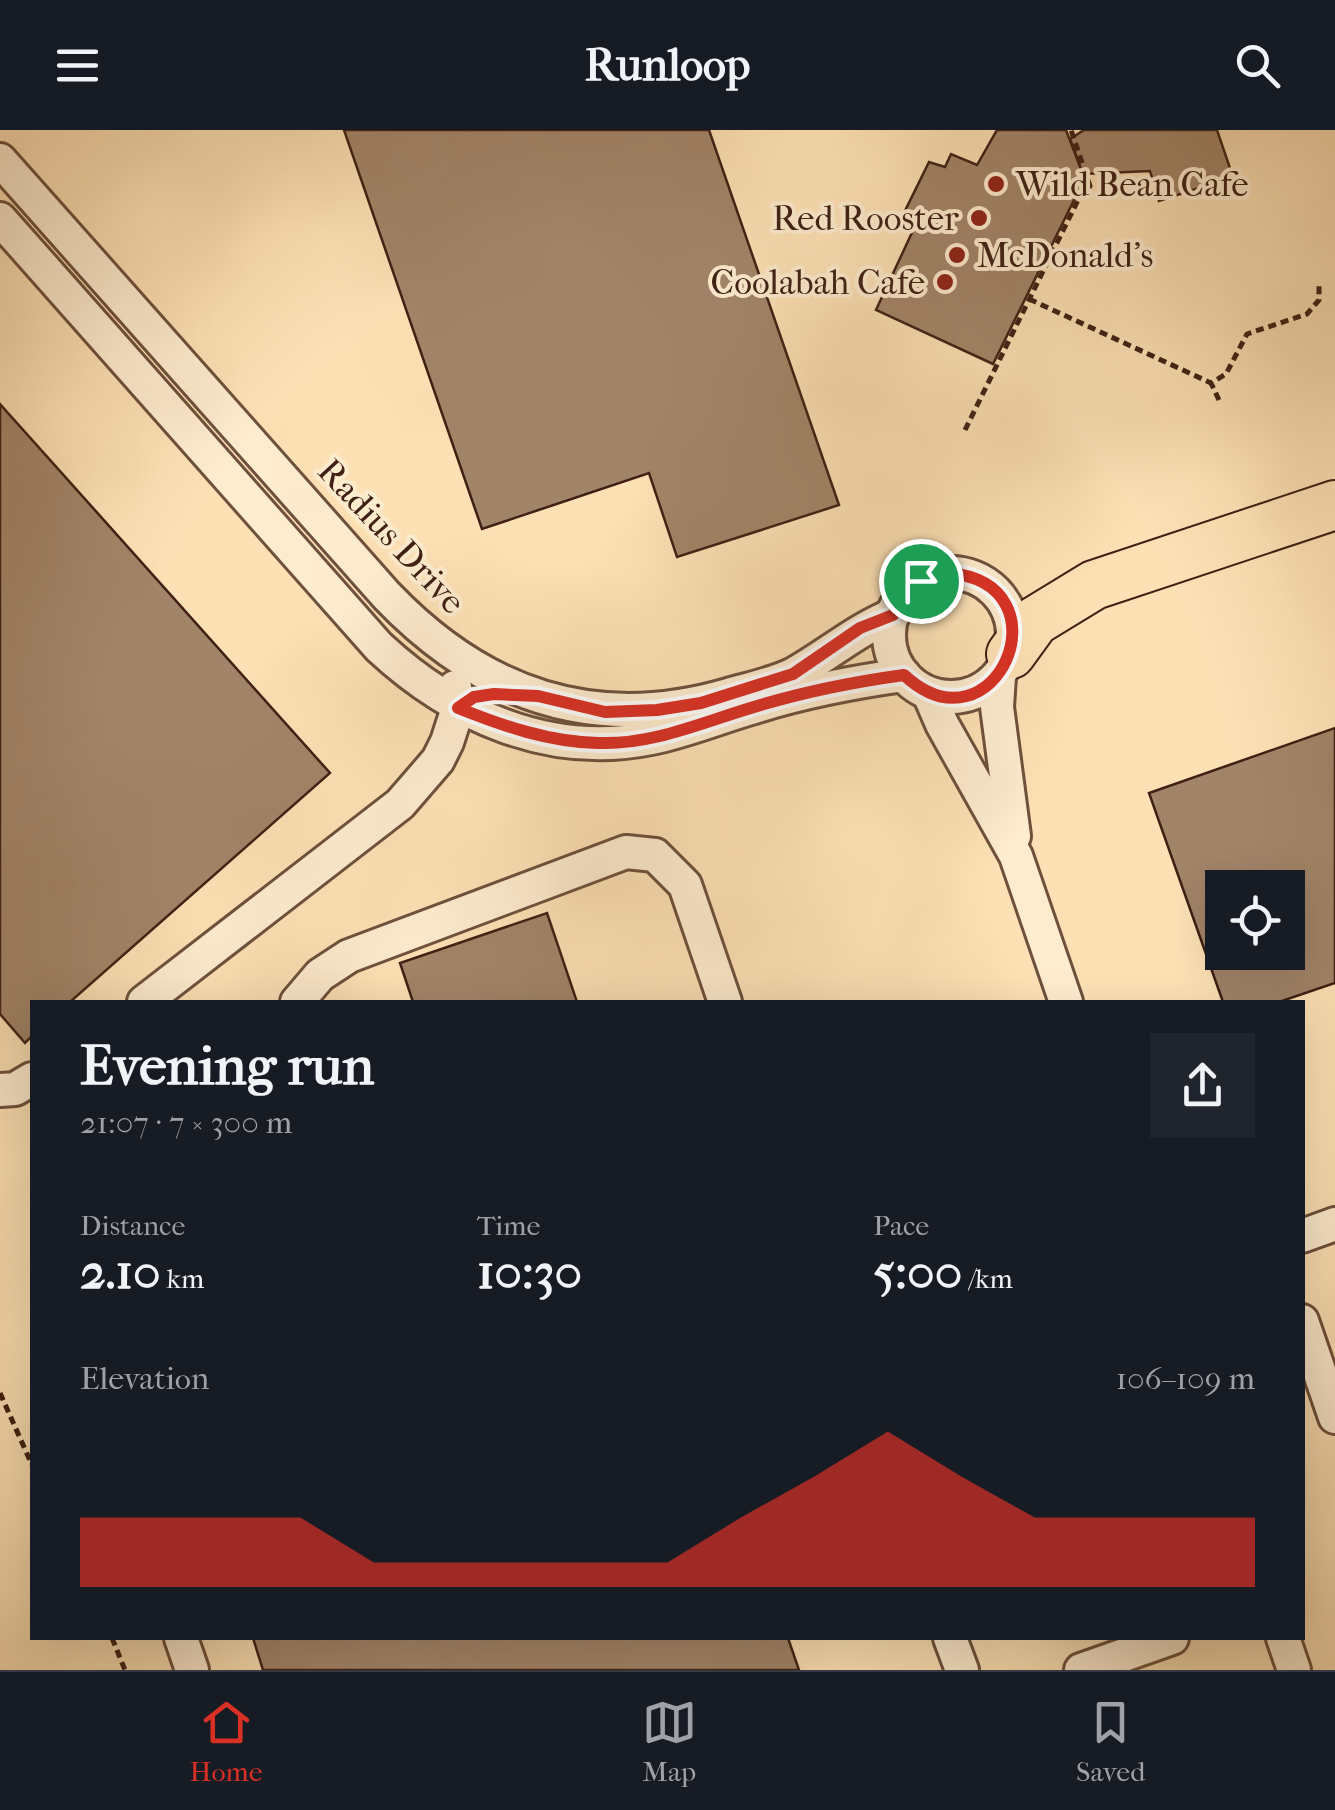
<!DOCTYPE html>
<meta charset="utf-8">
<style>
:root{--surface:#171b24;--page:#20242c;--text:#f1f3f6;--muted:#9ea1a6;--line:#363941;--accent:#d93025}
body{margin:0;font-family:"IM FELL French Canon",serif;background:var(--page);color:var(--text);height:100vh;display:flex;flex-direction:column;font-size:38px;white-space:nowrap}
*{box-sizing:border-box;margin:0}
p{font-size:32px;color:var(--muted)}
.icon{flex:none;width:55px;height:55px;fill:none;stroke:currentColor;stroke-width:2;stroke-linecap:round;stroke-linejoin:round}
.map{position:relative;flex:1;overflow:hidden}
.sheet{position:absolute;left:30px;top:870px;width:1275px;height:640px;display:flex;flex-direction:column;background:var(--surface);border-radius:0px;box-shadow:0 10px 40px #0002}
.sheet>*{flex:none}
.buttons{position:absolute;left:1205px;top:740px;display:grid;gap:20px}
.buttons a{display:grid;place-items:center;width:100px;height:100px;border-radius:0px;background:var(--surface);box-shadow:0 10px 40px #0002;font-size:50px}
.pin{position:absolute;display:grid;place-items:center;width:85px;height:85px;color:#fff;margin:-42px;border:5px solid #fff;border-radius:50%;box-shadow:0 2px 10px #0007}
.round{display:grid;place-items:center;flex:none;width:105px;height:105px;border-radius:0px;background:var(--page)}
.overview{display:flex;align-items:center;justify-content:space-between;height:170px;padding:0 50px}
h1{font-size:55px;font-weight:700;line-height:75px}
.figures{display:grid;grid-template-columns:repeat(3,1fr);gap:15px;height:170px;padding:10px 50px}
.figures div{display:grid;align-content:center}
.figures b{font-size:50px;font-weight:700}
.figures small{font-size:28px;font-weight:400}
.figures p{font-size:28px}
.chart{height:280px;padding:20px 50px}
.chart p{display:flex;justify-content:space-between}
.chart svg{width:100%;height:180px;margin-top:10px;fill:var(--accent);opacity:.7}
header{display:flex;justify-content:space-between;align-items:center;height:130px;padding:0 50px;background:var(--surface);font-size:45px;font-weight:700}
.dock{display:flex;justify-content:space-around;align-items:center;height:140px;border-top:2px solid var(--line);background:var(--surface);font-size:28px;color:var(--muted)}
.dock a{display:grid;justify-items:center;gap:5px}
.dock .active{color:var(--accent)}
.map>svg:first-child{display:block}
.building{fill:#a28468;stroke:#3f2014;stroke-width:2.5;fill-rule:evenodd}
.lines{fill:none;stroke-linecap:round;stroke-linejoin:round}
.minor-casing{stroke:#6e503c;stroke-width:38}
.highway-casing{stroke:#3f2014;stroke-width:52}
.path{stroke:#3f2014;stroke-width:5;stroke-dasharray:8 5;stroke-linecap:butt}
.minor{stroke:#feeccf;stroke-width:32}
.highway{stroke:#fde1b5;stroke-width:48}
.route-casing{stroke:#fff;stroke-width:20}
.route{stroke:#d93025;stroke-width:12}
.poi-dot{fill:#8f2418;stroke:#feeccf;stroke-width:4}
.labels{text-anchor:middle;stroke-width:8;stroke-linejoin:round;paint-order:stroke}
.poi-label{font-size:35px;fill:#3f2014;stroke:#feeccf;text-anchor:start}
.street-label{font-size:35px;fill:#3f2014;stroke:#feeccf}
</style>
<header><svg class="icon" aria-label="menu" viewBox="0 0 24 24"><path d="M4 6h16M4 12h16M4 18h16"/></svg>Runloop<svg class="icon" aria-label="search" viewBox="0 0 24 24"><circle cx="10" cy="10" r="6"/><path d="M15 15l6 6"/></svg></header>
<div class="map">
<svg width="1335" height="1540" viewBox="0 0 1335 1540">
<rect width="100%" height="100%" fill="#fde1b5"/>
<filter id="stains"><feTurbulence type="fractalNoise" baseFrequency=".002" numOctaves="4"/><feColorMatrix values="0 0 0 0 .2 0 0 0 0 .09 0 0 0 0 .02 0 0 0 .5 -.17"/></filter>
<radialGradient id="worn" r=".72"><stop offset=".6" stop-color="#630" stop-opacity="0"/><stop offset="1" stop-color="#630" stop-opacity=".3"/></radialGradient>
<g class="building">
<path d="M344,0h365l130,375 -162,52 -28,-84 -167,56z"/>
<path d="M997,0h69l21,55 -17,7 6,4 -83,168 -117,-54 40,-86 -14,-7 27,-55 16,5 6,-13 26,11z"/>
<path d="M1084,0h133l16,47 -74,24 -9,-30 -67,3 -13,-35z"/>
<path d="M0,274l330,369 -260,229h-38v34l-7,7 -25,-29z"/>
<path d="M1335,598v255l-56,19h-56l-74,-209zM1222,758h66v64h-66z"/>
<path d="M547,783l30,89h-164l-13,-39z"/>
<path d="M253,1508h535l11,32h-536z"/>
</g>
<g class="lines">
<g class="minor-casing">
<g id="minor">
<path d="M0,30l387,436c95,99 207,138 341,99 21,-6 46,-11 66,-21 34,-19 62,-44 99,-59"/>
<path d="M0,89l379,428c73,68 170,112 272,91 35,-7 68,-21 103,-31 48,-15 99,-25 150,-32"/>
<circle cx="951" cy="505" r="62"/>
<path d="M999,546l-2,31 17,129"/>
<path d="M929,564l13,30 74,132 50,146"/>
<path d="M144,872l256,-198 38,-44 9,-18 11,-34 -3,-21"/>
<path d="M297,872l23,-27 29,-19 277,-104 29,3 30,30 40,117"/>
<path d="M0,960l15,-1 17,-10"/>
<path d="M1302,1106l33,-12"/>
<path d="M1302,1191l33,96"/>
<path d="M181,1508l11,32"/>
<path d="M950,1508l12,32"/>
<path d="M1283,1508l11,32"/>
<path d="M1081,1540l91,-32"/>
</g>
</g>
<g class="highway-casing">
<path id="highway" d="M1011,524l24,-33 59,-36 241,-80"/>
</g>
<g class="path">
<path d="M1029,169l182,84"/>
<path d="M1219,270l-8,-17 15,-9 21,-40 60,-20 12,-14v-17"/>
<path d="M965,300l113,-230 12,-14 -19,-56"/>
<path d="M0,1263l32,72"/>
<path d="M112,1508l13,32"/>
</g>
<use href="#minor" class="minor"/>
<use href="#highway" class="highway"/>
</g>
<g class="lines">
<g class="route-casing">
<path id="route" d="M949,443c122,11 46,186 -45,102 -51,7 -101,17 -150,32 -51,15 -101,38 -156,36 -49,-1 -95,-17 -140,-35l16,-11 20,-3 44,2 67,16 52,-2 44,-7 92,-29 67,-46 33,-13 16,-25 12,-9z"/>
</g>
<use href="#route" class="route"/>
</g>
<g class="poi-dot">
<circle cx="996" cy="54" r="10"/>
<circle cx="979" cy="88" r="10"/>
<circle cx="957" cy="125" r="10"/>
<circle cx="945" cy="152" r="10"/>
</g>
<g class="labels">
<g class="poi-label">
<text x="1016" y="66">Wild Bean Cafe</text>
<text x="959" y="100" text-anchor="end">Red Rooster</text>
<text x="977" y="137">McDonald's</text>
<text x="925" y="164" text-anchor="end">Coolabah Cafe</text>
</g>
<g class="street-label">
<text transform="translate(392 406) rotate(47)" y="12">Radius Drive</text>
</g>
</g>
<rect width="100%" height="100%" filter="url(#stains)"/>
<rect width="100%" height="100%" fill="url(#worn)"/>
</svg>
<div class="buttons">
<a><svg class="icon" aria-label="locate" viewBox="0 0 24 24"><circle cx="12" cy="12" r="6"/><path d="M12 2v4M12 18v4M2 12h4M18 12h4"/></svg></a>
</div>
<div class="pin" style="left:921px;top:451px;background:#1e9e55"><svg class="icon" aria-label="arrive" viewBox="0 0 24 24"><path d="M6 21V4h12l-3 4 3 4H6"/></svg></div>
<section class="sheet">
<div class="overview"><div><h1>Evening run</h1><p>21:07 · 7 × 300 m</p></div><a class="round"><svg class="icon" aria-label="share" viewBox="0 0 24 24"><path d="M12 15V3M7 8l5-5 5 5M5 13v7h14v-7"/></svg></a></div>
<div class="figures">
<div><p>Distance</p><b>2.10<small> km</small></b></div>
<div><p>Time</p><b>10:30</b></div>
<div><p>Pace</p><b>5:00<small> /km</small></b></div>
</div>
<div class="chart"><p><span>Elevation</span>106–109 m</p>
<svg viewBox="0 0 160 44" preserveAspectRatio="none"><path d="M0 44V27L10 27L20 27L30 27L40 38L50 38L60 38L70 38L80 38L90 27L100 17L110 6L120 17L130 27L140 27L150 27L160 27V44z"/></svg>
</div>
</section>
</div>
<nav class="dock">
<a class="active"><svg class="icon" aria-label="home" viewBox="0 0 24 24"><path d="M3 11l9-7 9 7M6 9v11h12V9"/></svg>Home</a>
<a><svg class="icon" aria-label="map" viewBox="0 0 24 24"><path d="M3 6l6-2 6 2 6-2v14l-6 2-6-2-6 2zM9 4v14M15 6v14"/></svg>Map</a>
<a><svg class="icon" aria-label="saved" viewBox="0 0 24 24"><path d="M7 4h10v16l-5-4-5 4z"/></svg>Saved</a>
</nav>
